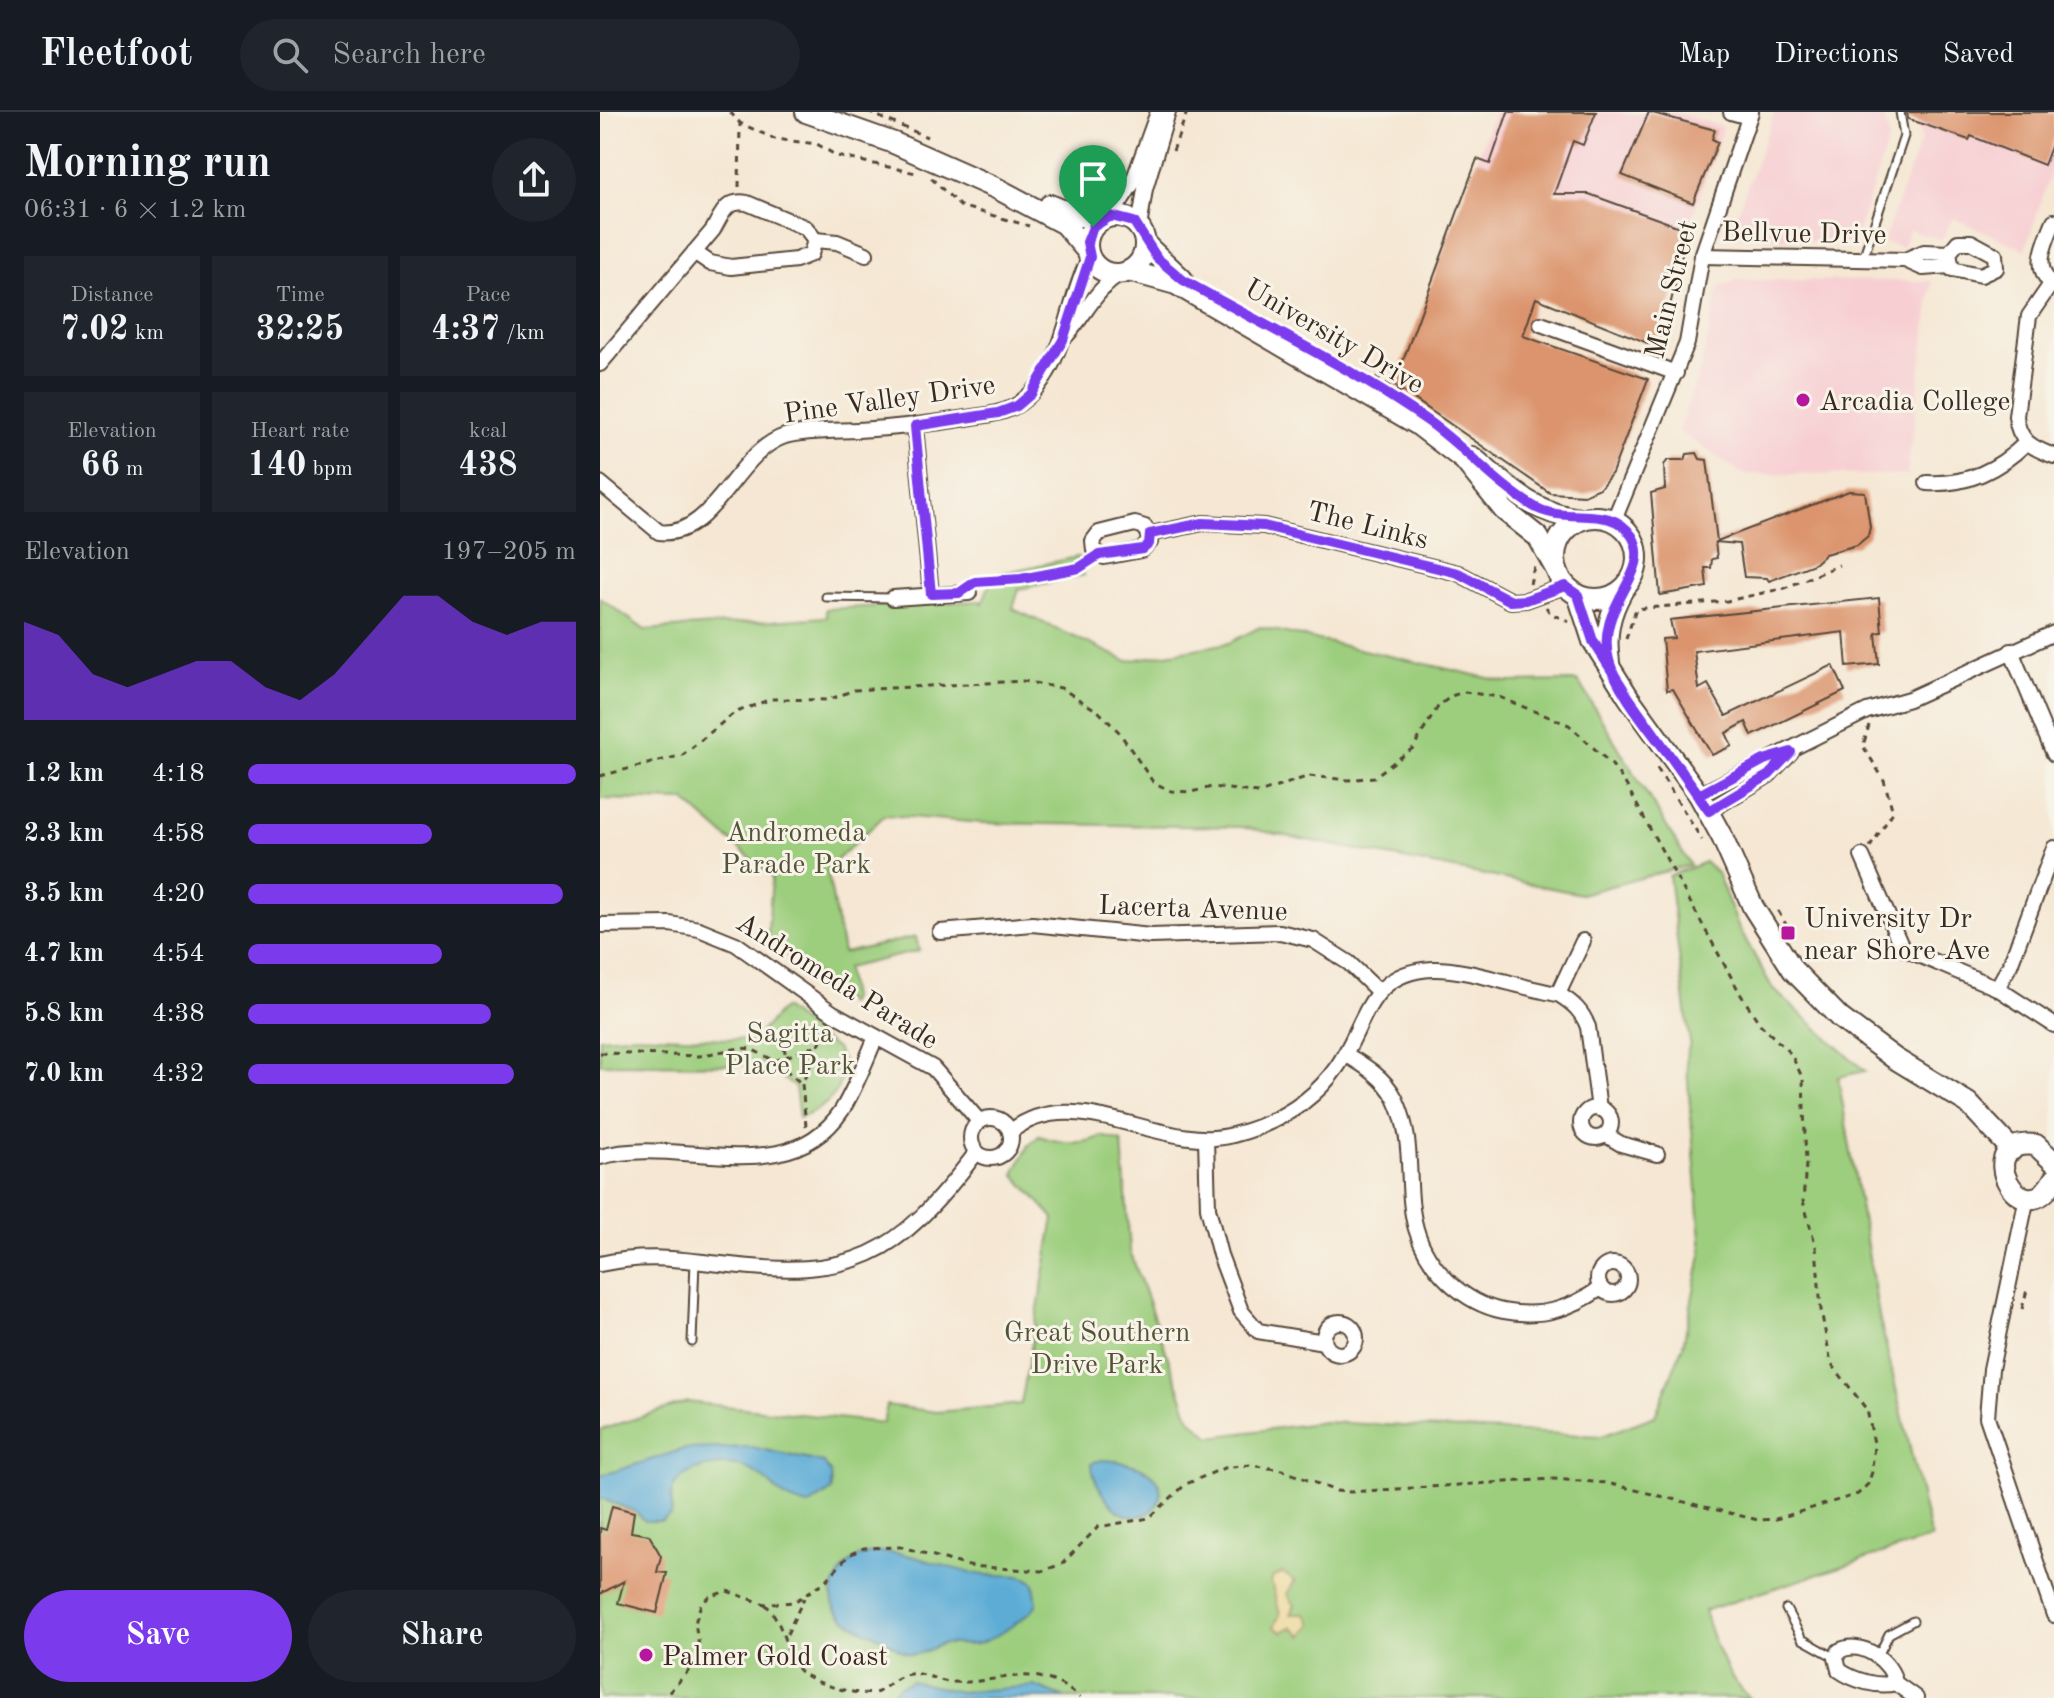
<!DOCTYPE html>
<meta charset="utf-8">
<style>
:root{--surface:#171b24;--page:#20242c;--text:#f1f3f6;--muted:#9ea1a6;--line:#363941;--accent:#7c3aed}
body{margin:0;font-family:"Old Standard TT",serif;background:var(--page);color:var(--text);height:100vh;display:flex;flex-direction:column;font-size:30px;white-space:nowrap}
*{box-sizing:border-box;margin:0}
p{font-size:26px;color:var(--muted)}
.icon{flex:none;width:44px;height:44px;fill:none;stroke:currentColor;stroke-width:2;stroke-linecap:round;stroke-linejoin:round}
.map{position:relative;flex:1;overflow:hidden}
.details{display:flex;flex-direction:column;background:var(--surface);width:600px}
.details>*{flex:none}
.pin{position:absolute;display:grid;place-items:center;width:68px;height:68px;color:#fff;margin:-82px -34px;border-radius:50% 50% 50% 0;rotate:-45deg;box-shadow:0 0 8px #0007}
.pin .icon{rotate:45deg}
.round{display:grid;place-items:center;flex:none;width:84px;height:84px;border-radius:42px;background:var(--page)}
.head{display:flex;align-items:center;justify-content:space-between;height:136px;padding:0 24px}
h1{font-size:44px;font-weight:700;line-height:60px}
.figures{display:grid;grid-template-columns:repeat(3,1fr);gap:12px;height:136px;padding:8px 24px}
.figures div{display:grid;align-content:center;border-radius:0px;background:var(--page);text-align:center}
.figures b{font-size:34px;font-weight:700}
.figures small{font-size:22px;font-weight:400}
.figures p{font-size:22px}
.chart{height:224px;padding:16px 24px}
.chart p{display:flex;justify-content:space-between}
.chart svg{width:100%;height:144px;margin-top:8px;fill:var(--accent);opacity:.7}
.action{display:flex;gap:16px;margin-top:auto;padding:16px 24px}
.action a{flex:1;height:92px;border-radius:48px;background:var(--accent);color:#fff;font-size:32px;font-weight:700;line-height:92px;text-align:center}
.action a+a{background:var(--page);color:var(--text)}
ul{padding:0 24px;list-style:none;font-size:26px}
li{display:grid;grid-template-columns:128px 96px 1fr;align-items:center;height:60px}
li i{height:20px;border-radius:10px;background:var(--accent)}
header{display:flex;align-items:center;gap:48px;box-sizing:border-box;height:112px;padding:0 40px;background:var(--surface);border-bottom:2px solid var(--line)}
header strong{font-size:38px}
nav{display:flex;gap:44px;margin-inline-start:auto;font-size:28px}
.search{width:560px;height:72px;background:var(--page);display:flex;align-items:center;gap:20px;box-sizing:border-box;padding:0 28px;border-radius:44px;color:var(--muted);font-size:30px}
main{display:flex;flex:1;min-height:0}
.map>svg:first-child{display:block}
.built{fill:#f7cfd3}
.green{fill:#9cce7d;stroke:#6c7c4e;stroke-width:2}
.sand{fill:#eeda9e;stroke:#94825e;stroke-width:2}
.water{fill:#5cacd6;stroke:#4c6b7a;stroke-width:2}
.building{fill:#db946d}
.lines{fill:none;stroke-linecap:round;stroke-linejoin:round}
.lane-casing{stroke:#574639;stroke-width:11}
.street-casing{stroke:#574639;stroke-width:18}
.secondary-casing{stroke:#574639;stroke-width:24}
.path{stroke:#574639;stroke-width:3;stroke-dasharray:6 6;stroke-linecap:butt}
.lane{stroke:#fff;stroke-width:7}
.street{stroke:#fff;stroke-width:14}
.secondary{stroke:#fff;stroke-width:20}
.route-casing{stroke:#fff;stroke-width:16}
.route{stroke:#7c3aed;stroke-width:10}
.poi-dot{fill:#b5179e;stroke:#f7f3e8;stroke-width:3}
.labels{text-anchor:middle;stroke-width:6;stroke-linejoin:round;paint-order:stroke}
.street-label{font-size:28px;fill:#3b2a1e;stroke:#f7f3e8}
.poi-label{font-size:28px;fill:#3b2a1e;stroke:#f7f3e8;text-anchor:start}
.park-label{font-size:28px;fill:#535336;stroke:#f7f3e8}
</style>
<header>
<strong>Fleetfoot</strong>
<div class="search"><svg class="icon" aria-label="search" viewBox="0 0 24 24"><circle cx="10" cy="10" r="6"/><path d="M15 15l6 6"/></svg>Search here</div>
<nav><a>Map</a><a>Directions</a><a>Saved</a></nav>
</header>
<main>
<section class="details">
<div class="head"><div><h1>Morning run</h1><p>06:31 · 6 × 1.2 km</p></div><a class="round"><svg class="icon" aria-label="share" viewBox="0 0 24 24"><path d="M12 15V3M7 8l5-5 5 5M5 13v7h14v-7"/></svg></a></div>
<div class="figures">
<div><p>Distance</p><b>7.02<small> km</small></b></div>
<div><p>Time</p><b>32:25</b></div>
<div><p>Pace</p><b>4:37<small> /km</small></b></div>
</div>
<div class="figures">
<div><p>Elevation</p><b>66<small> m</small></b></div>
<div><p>Heart rate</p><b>140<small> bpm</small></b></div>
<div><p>kcal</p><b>438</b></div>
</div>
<div class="chart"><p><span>Elevation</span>197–205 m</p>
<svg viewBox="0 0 160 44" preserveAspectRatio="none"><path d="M0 44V14L10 18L20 30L30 34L40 30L50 26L60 26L70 34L80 38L90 30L100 18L110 6L120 6L130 14L140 18L150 14L160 14V44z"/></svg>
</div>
<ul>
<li><b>1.2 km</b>4:18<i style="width:100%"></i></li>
<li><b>2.3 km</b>4:58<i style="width:56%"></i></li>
<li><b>3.5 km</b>4:20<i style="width:96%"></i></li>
<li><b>4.7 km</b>4:54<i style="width:59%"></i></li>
<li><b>5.8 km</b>4:38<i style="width:74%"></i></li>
<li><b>7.0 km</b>4:32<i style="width:81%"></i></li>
</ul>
<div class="action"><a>Save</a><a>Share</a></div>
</section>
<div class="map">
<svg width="1454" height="1586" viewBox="0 0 1454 1586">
<rect width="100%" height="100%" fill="#f7f3e8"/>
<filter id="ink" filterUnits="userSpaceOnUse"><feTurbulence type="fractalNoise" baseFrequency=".0125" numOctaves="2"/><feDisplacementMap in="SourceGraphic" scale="16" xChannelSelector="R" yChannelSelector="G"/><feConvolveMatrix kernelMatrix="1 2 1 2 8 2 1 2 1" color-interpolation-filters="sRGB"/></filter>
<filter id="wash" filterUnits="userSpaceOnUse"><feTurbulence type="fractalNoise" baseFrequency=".006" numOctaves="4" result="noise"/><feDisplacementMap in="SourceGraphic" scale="32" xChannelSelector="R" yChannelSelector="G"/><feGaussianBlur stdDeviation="1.8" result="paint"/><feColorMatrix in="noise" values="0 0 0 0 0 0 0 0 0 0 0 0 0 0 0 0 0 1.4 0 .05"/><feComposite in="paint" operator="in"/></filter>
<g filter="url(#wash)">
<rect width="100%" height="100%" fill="#f5e7d3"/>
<g class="built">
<path d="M895,0h124l10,3 45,-3 49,15 -35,103 -98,-36h-23l-90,-35z"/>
<path d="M1175,0h107l7,25 -35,107 -125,-9z"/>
<path d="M1454,0v50l-29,88 -72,-32 -11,22 -33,-10 -7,17 -19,-5 39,-105 -9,-22z"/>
<path d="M1137,168l195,1 -25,194 -164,-1 -65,-43 23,-64 18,-80z"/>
</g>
<g class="green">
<path d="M478,445l6,18 -65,14 -6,20 114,52 102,-18 31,-16 246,55 72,-1 112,184 -109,29 -340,-67 -258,-4 -98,-8 -58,54 16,84 73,-16 3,14 -73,17 5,31 -3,5 -49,-43 -32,-17 5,-67 -87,-76 -85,-2v-201l45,32 181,-13v-8l155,-8 1,3 11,-29z"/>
<path d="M1105,750l12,11 22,55 34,61 92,82 -27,6 41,239 52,222 -227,73c9,30 22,67 46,87h-1150v-268l87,-28 196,21 4,-18 50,7 84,-8 33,-186 -40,-44 15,-29 10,-9c21,7 42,10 63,0l20,6 8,109 60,168 21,18 113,-15 278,14 53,-20 28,-71 19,-94 -16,-194 4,-14 -21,-167z"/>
<path d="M183,896l53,41 8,14c-2,31 -19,46 -45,55l-4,-31 -32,-22 -163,-1v-26l37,-3 116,5z"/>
</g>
<path class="sand" d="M683,1461l12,8 -8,13 8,11 -4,9h15l6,10 -10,12 -11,-9 -9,5 -8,-5 6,-13 -9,-32 2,-5z"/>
<g class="water">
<path d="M152,1335l72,16 7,11 1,16 -23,16c-34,-7 -32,-21 -57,-35 -20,-12 -70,-6 -80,19 -2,7 1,17 -1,25l-10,6h-16l-9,-9 -36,-14v-22l84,-27z"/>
<path d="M501,1348c108,4 44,94 5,38 -7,-11 -14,-21 -14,-35z"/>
<path d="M279,1440c37,0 70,19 106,23 17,2 35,-4 49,8l3,21c-9,13 -45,37 -61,40 -10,2 -21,-1 -31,0 -13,1 -21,12 -35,10 -9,-2 -19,-11 -27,-15 -27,-13 -67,-26 -44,-63 11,-17 21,-22 40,-24z"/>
<path d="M311,1569l49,11 74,-6 31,12h-175l8,-11z"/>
</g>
<g id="blocks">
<g class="building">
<path d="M908,0h88l-13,33 -10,-4 -19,53h35l99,36 -28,118 -124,-50 -13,38 125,43 -36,94 -12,15 -16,7 -34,-2 -156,-108 83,-226 13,5z"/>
<path d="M1049,0l66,18 -3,9 6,3 -25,61 -71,-28z"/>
<path d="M1307,0h147v27l-10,26 -73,-29 -2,4 -61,-21z"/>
<path d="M1097,341l3,6 7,1 10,81 132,-50 16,1 5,35 -2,9 -11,9 -32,9 -11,10 -45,17 -2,-3 -23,-1 -5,-33 -24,-2 2,16 -5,1 -1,9h-6l2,19 -47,8 -9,-102 14,-4 -1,-24 4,-5h17l2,-6z"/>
<path d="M1279,486l3,34 -6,1 3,31 -32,3 -3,-35 -150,19 5,38 9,-5 18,32 107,-51 12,26 -93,45 -6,-14 -20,11 6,13 -20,9 -39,-66 -6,1 -5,-51 12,-1 -4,-18z"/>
<path d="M12,1394l22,6 -3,20 18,3 12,21 -4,16 10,1 -10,40 -39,-10 6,-22 -24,13v-66l6,2z"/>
</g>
</g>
</g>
<g filter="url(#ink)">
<use href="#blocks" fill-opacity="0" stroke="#574639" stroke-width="2"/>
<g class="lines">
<g class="lane-casing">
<g id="lane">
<path d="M1263,146l41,-122 -4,-24"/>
<path d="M226,485l67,1"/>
<path d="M92,1230l3,-81"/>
<path d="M1186,1497l16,30 34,19"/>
<path d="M1278,1544l11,-22 24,-13"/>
</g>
</g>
<g class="street-casing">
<g id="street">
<path d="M1131,0l18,5"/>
<path d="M511,104l21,-32 26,-72"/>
<path d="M1454,109c-9,23 -23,47 0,65"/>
<path d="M539,116l6,-39 23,-77"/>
<path d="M215,128l22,2 29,12"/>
<path d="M1358,130h13l24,13 1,13 -15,7 -29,-6 -3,-16z"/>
<path d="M1102,144l203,4 18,8 27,-2"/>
<path d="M1305,148l19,-8 25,1"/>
<path d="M1451,172l-22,32 -13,100c2,25 16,32 38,40"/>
<path d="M941,212l135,49"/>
<path d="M466,224c20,-22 30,-49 57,-63"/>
<path d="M0,252l113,-134c9,-16 13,-31 34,-27l59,25 9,12 -4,14 -15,6 -65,7 -21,-4 -16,-11"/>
<path d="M315,314l16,168"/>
<path d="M0,371l59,49c55,7 76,-80 126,-96 23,-6 49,-5 73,-6 37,-2 73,-6 109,-12 17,-3 38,-4 53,-15 47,-34 45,-99 70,-146"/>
<path d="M1327,371c41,2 71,-13 99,-40"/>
<path d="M1014,408l73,-177 15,-87 49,-144"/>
<path d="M535,412l10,3 5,15 -9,8 -37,7 -10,-7 -1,-9 6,-8z"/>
<path d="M550,422l53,-11 61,3 194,47 53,28 15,-1 39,-14"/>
<path d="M293,486l76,-5"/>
<path d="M1411,539l43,103"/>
<path d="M1099,683l168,-84 42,-12 145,-66"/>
<path d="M1109,699l60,-36 22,-23"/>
<path d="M1262,744l40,92 95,40 57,37"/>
<path d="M0,813l70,-1 29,5 37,15 97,69 100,55 46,53"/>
<path d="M340,820l92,-8 119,12 129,-4 33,8 36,23 29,28"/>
<path d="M1397,876l13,-23 44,-117"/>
<path d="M958,882l25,-53"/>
<path d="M745,942c19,11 40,24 50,44 31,64 -8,125 54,184 15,14 34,25 54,29 38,7 66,-1 98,-23"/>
<circle cx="996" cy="1011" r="15"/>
<circle cx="391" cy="1026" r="20"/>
<path d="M410,1020c65,-53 151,22 223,3 42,-11 79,-32 104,-68 30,-43 29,-95 96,-98 34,-1 88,19 125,25 15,9 24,17 30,33l11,82"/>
<path d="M1006,1023l15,9 36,10"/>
<path d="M606,1027l2,69 12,47 21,56 17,20 66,11"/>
<path d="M0,1045c79,-23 187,36 242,-47 14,-23 23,-48 34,-73"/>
<path d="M1427,1085l-36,172 -4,48 67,198"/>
<circle cx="1013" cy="1167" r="15"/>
<path d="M0,1152c45,-10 76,-5 121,0 133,16 175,-6 255,-111"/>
<circle cx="740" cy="1226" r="16"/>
<path d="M1295,1571c-17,5 -42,-3 -56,-13l-3,-12 3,-7c22,-12 53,10 56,32l21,15"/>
</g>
</g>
<g class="secondary-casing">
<g id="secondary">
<path d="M206,0l88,31 104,46 66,35 23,27"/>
<path d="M450,93l27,11 29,1"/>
<circle cx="516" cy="133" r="29"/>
<path d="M545,132l37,35"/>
<path d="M529,159l47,13 241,140 47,36 40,50 34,27 19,34"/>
<path d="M872,345c35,29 61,57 108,62"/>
<circle cx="996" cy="446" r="41"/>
<path d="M978,483l15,46 36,57 70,97 23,42 31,70 40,63 47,48 54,40 74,45 44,47"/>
<path d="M1009,550c-4,-27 0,-48 13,-71"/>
<path d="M1454,1050l-18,-17c-68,-9 -14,95 18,34"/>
</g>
</g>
<g class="path">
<path d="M130,0l10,11 35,16 42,5 20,12 79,17"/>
<path d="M268,0l59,25"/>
<path d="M573,39l14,-39"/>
<path d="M331,66l29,28 69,20"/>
<path d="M139,75l1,-64"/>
<path d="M775,266l28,16"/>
<path d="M376,470l57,-4 57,-15"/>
<path d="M930,472l4,-18"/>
<path d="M946,495l4,6 19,9"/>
<path d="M1026,527l10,-30 91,-8 58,-13 54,-23"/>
<path d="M1269,613l-6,21 21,34 9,32 -23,35"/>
<path d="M1057,656l45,72"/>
<path d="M0,664l83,-21 51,-42 37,-14 57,1 26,-10 169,-9 38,7 38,24 20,20 34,50 18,9 20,1 21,-5 47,6 50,-17 39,4 26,-3 39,-29 26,-43 15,-10 11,-3 34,5 70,28 43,40 13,18 116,212 19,29 31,30 12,25 3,85 -3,37 13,46 5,63 10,53 36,47 7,33 -2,29 -4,12 -10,10 -82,25 -18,1 -151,-37 -54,-4 -203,13 -14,-1 -54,-21 -32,-5 -26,3 -38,16 -37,34 -51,9 -36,37 -20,7 -73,-5 -67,-19 -38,1 -15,7 -23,26 -32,21 -29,2 -38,-13 -18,6 -8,7 -6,19 6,34 -37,41"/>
<path d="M1178,799l14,24"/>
<path d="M184,935l2,10"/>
<path d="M0,941l99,3 40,-8 12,1 24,12 27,23"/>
<path d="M175,949l42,-16"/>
<path d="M206,1014l-4,-42 26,-60"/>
<path d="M1422,1197l6,-23"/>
<path d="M165,1492c22,21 19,54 37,69 15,11 58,25 76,19 11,-6 18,-16 32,-18 16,-2 25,7 41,8 50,3 83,-24 129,16"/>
<path d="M187,1522l17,-36"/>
</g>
<use href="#lane" class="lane"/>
<use href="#street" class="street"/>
<use href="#secondary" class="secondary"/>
</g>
</g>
<g class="lines" filter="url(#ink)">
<g class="route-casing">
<path id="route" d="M493,115l-6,15 3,15 -27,83 -32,54 -14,12 -19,7 -83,13 16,168 28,-1 16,-11 46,-3 58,-11 20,-13 44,-6 6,-5 1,-10 53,-11 61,3 194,47 53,28 15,-1 39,-14 13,9 15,46 36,57 80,113 60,-36 22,-23 -27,8 -65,35c-24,-36 -80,-96 -90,-135 -15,-55 46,-87 23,-124 -22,-34 -66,-10 -99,-30 -38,-23 -68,-58 -104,-84 -77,-54 -164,-96 -246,-142l-26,-22 -23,-36 -23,-6 -18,11"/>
</g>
<use href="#route" class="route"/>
</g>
<g class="poi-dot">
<circle cx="1203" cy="288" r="8"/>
<rect x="1180" y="813" width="16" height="16" rx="4"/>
<circle cx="46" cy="1543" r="8"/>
</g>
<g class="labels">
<g class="street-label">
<text transform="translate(1204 120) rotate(1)" y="10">Bellvue Drive</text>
<text transform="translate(1070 177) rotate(-76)" y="10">Main Street</text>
<text transform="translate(735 223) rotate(30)" y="10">University Drive</text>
<text transform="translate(289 286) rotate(-8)" y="10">Pine Valley Drive</text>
<text transform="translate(768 412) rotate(14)" y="10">The Links</text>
<text transform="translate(593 795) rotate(2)" y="10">Lacerta Avenue</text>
<text transform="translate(238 868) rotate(32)" y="10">Andromeda Parade</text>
</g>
<g class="poi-label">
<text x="1219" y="298">Arcadia College</text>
<text x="1204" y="815">University Dr<tspan x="1204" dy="32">near Shore Ave</tspan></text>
<text x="62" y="1553">Palmer Gold Coast</text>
</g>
<g class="park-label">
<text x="196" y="729">Andromeda<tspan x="196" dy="32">Parade Park</tspan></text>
<text x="190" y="930">Sagitta<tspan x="190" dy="32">Place Park</tspan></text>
<text x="497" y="1229">Great Southern<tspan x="497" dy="32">Drive Park</tspan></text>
</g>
</g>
</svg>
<div class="pin" style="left:493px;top:115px;background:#1e9e55"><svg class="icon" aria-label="arrive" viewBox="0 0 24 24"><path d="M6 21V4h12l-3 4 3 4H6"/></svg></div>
</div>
</main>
